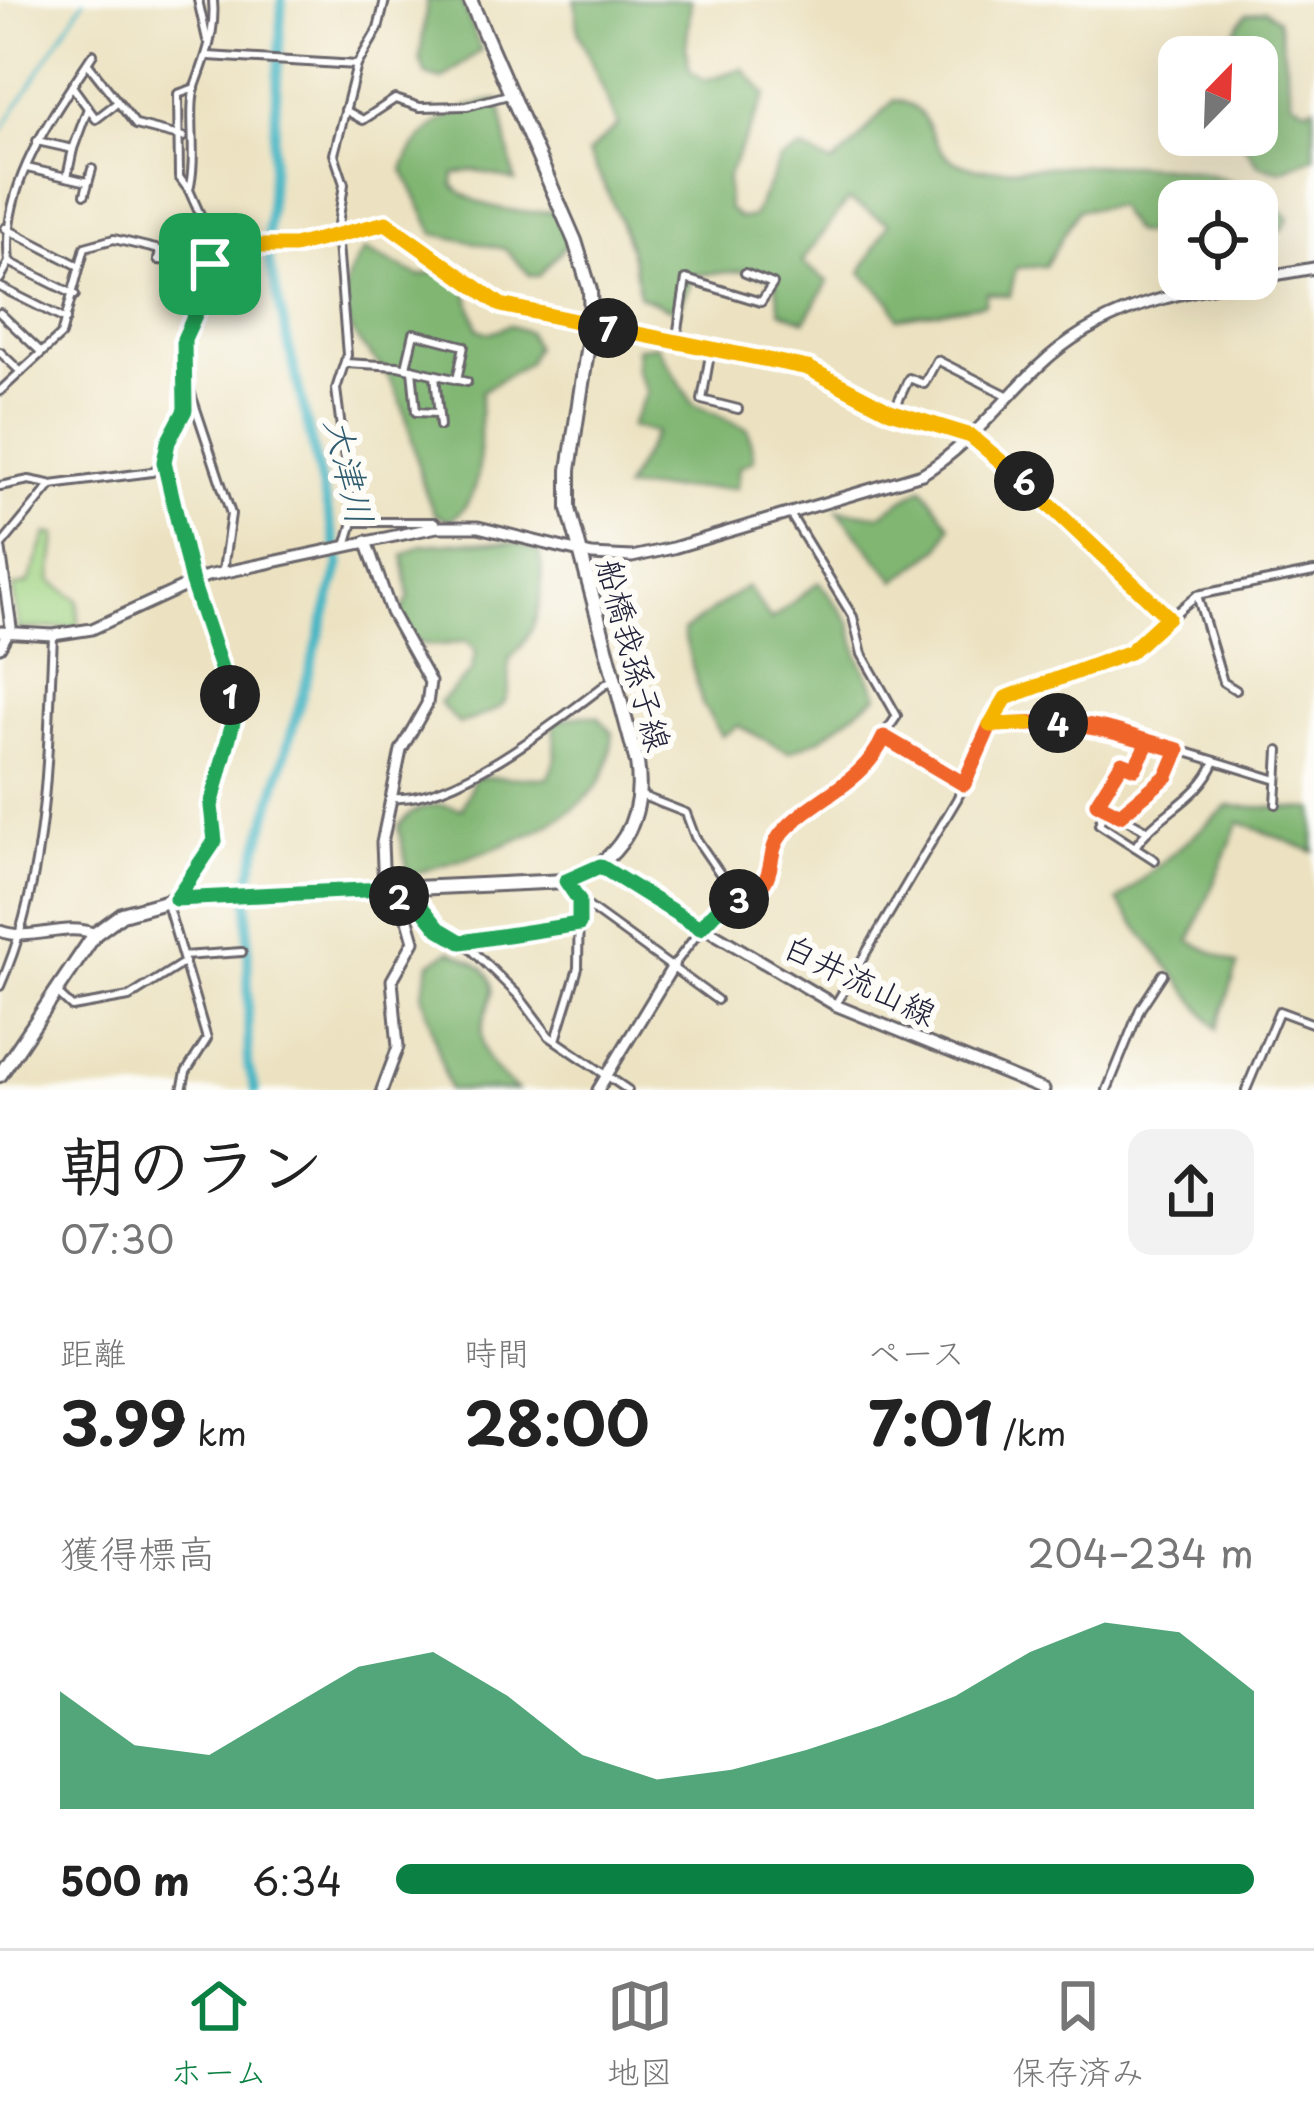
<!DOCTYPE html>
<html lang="ja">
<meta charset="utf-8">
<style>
:root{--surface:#fff;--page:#f2f2f2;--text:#222;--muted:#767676;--line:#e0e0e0;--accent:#0b8043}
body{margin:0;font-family:"Playpen Sans","Klee One",sans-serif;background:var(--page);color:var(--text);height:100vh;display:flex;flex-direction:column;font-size:45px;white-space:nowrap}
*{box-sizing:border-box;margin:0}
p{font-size:39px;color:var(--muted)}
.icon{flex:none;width:66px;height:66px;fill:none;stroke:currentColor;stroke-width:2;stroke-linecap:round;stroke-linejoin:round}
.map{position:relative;height:1090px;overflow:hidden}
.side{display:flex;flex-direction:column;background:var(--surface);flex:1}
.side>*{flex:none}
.needle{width:78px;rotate:23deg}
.tools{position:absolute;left:1158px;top:36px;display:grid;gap:24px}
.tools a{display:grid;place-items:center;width:120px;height:120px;border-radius:24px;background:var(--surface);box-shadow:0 12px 48px #0002;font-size:60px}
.pin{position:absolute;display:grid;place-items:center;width:102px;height:102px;color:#fff;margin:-51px;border-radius:24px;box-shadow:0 6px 18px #0006}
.km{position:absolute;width:60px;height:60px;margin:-30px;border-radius:50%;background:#222;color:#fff;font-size:33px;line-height:60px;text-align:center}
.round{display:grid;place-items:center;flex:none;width:126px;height:126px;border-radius:24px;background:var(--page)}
.summary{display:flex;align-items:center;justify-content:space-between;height:204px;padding:0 60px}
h1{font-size:66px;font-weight:700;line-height:90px}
.stats{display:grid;grid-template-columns:repeat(3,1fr);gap:18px;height:204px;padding:12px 60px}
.stats div{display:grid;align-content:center}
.stats b{font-size:60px;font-weight:700}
.stats small{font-size:33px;font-weight:400}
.stats p{font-size:33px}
.chart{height:336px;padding:24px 60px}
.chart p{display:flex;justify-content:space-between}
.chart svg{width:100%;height:216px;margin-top:12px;fill:var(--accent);opacity:.7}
ul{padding:0 60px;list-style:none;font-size:39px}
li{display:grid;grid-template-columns:192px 144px 1fr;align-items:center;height:90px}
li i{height:30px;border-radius:15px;background:var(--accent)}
.dock{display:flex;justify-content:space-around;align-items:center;height:168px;border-top:3px solid var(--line);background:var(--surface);font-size:33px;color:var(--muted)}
.dock a{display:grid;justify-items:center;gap:6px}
.dock .current{color:var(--accent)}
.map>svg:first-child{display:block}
.green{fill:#a1d484;stroke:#627b60;stroke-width:3}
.forest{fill:#80b672;stroke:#516c56;stroke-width:3}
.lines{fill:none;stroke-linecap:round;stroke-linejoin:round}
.stream{stroke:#47b5c2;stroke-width:3}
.river{stroke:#47b5c2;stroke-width:10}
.street-casing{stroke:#69656a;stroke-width:12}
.secondary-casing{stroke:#69656a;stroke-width:15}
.primary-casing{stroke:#69656a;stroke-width:18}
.street{stroke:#fff;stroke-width:6}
.secondary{stroke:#fff;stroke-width:9}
.primary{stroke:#fff;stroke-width:12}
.split-1-casing{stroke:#fff;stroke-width:24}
.split-2-casing{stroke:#fff;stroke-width:24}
.split-3-casing{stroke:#fff;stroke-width:24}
.split-4-casing{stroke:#fff;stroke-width:24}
.split-5-casing{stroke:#fff;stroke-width:24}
.split-6-casing{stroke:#fff;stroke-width:24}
.split-7-casing{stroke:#fff;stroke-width:24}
.split-8-casing{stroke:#fff;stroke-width:24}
.split-1{stroke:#22a559;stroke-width:15}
.split-2{stroke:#22a559;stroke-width:15}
.split-3{stroke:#22a559;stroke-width:15}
.split-4{stroke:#f0652b;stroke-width:15}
.split-5{stroke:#f0652b;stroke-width:15}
.split-6{stroke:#f5b400;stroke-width:15}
.split-7{stroke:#f5b400;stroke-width:15}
.split-8{stroke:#f5b400;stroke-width:15}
.labels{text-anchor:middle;stroke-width:12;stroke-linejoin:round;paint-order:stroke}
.street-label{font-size:33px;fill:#22223b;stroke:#fdfcf7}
.water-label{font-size:36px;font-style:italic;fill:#315d71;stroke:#fdfcf7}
</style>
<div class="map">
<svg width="1314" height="1090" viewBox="0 0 1314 1090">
<rect width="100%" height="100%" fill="#fdfcf7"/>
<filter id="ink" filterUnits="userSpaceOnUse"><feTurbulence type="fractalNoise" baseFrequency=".00833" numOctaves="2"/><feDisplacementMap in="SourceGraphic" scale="24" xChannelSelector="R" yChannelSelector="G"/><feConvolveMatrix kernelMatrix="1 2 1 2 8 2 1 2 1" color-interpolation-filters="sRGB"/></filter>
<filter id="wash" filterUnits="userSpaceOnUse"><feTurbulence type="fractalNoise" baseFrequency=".004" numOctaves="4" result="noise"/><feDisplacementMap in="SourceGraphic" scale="48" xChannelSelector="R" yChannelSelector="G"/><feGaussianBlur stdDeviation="2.7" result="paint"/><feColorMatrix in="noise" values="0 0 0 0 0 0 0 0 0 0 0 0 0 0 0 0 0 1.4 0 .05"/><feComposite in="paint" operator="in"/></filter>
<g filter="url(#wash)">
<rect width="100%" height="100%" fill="#ece2c1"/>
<path class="green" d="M47,533l9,2 -5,46 27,19v27l-59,2 -6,-41 16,-5z"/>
<g class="forest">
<path d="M427,0h34l20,50 -39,30 -16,-5 -6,-16z"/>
<path d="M575,0h116l-5,48 4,23 15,9 38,-12 23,27 -39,82 1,31 11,10 14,-1 27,-57 22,-11 30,15c27,-18 38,-43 63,-64 38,7 29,36 53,57 7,6 21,9 29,12 92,1 245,-26 312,49l-6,11 -24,8 -2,-36h-78v38l-46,-7 -17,-26 -38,4 -33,56 -29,2 -6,28 -23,-3 -2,11 -87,14 -7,-16 -30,-30 28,-49 -41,-23 -46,62 26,20 -23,39 -25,-10 -5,-32 -32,-8 -49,4 -16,37 -39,-16c-5,-53 -27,-96 -51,-143l30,-28 -40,-94z"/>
<path d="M1265,10l13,9 14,82 14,7 8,-3v52l-33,14 -23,-6 -21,-30h20v-78h-40l29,-43z"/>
<path d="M499,100l16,81 -41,-11 -20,4 -1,11c23,24 73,31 104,25l11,32 -29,34 -9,-1 -25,-26 -71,-15 -31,-64c12,-39 56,-66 96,-70z"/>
<path d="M365,250l54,26 27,-6 19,15 13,44 11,4 20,-8 19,7 7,15 -7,16 -46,28c-7,46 11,101 -32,129l-15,-6c-23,-43 -20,-100 -50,-142 -15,-20 -36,-33 -40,-61 -4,-23 6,-44 20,-61z"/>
<path d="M657,345l36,59 55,25 6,31 -15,7 -2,21 -113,1 32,-57 -26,-5 17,-35 -11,-23 1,-21z"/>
<path d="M923,487l27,38 -9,22 -45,34 -59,-71 42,5z"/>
<path d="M466,542l51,1 22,9c8,36 -1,84 -30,107 2,52 -3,48 -50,65l-20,-21 32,-31 5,-21 -10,-10c-33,6 -51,11 -68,-22l11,-22 -6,-42 19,-10z"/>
<path d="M819,582l31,40 9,36 19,37 -57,43 -32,14 -51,-26 -16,10 -20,-32 -19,-73 64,-45 24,34z"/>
<path d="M582,715l16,2 15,16c-2,18 -5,40 -17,54 -39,49 -130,71 -187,88l-11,-48c17,-23 37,-25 64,-18l13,-32 73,1 8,-22 -3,-34z"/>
<path d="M1228,806l86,3v43l-75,-30 -49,119 48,24 -21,64 -100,-128z"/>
<path d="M450,951c82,32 17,54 35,102 6,16 20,26 32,37h-68l-27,-97 8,-30z"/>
</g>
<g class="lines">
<path class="stream" d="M0,133l84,-133"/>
<path class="river" d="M255,1090l-7,-24v-183l92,-319 -73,-311 15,-253"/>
</g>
</g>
<g filter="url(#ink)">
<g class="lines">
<g class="street-casing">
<g id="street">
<path d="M198,0l9,40"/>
<path d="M213,0c3,30 -7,57 -17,84 -9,24 2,72 -7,106l25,56"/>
<path d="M208,56l149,9"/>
<path d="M88,64l48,61 47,12"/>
<path d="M72,86l24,33 21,-16"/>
<path d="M345,110l18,10 32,-21 25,8 47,-1 41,-11"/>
<path d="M37,141l36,8 15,-41"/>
<path d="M27,168l61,14"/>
<path d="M67,177l6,-28"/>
<path d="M188,189l-9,-12 -1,-83 17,-6"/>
<path d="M85,194l7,-25"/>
<path d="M5,228l74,38"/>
<path d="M9,262l66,33"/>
<path d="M0,279l9,-17c-9,-77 43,-145 84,-208"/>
<path d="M0,287l66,33"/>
<path d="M0,313l41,39"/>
<path d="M676,343l10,-64 75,23 12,-18 -28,-11"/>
<path d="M711,349l-9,51 36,9"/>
<path d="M0,352l21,20"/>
<path d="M345,363l53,3 69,16"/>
<path d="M406,367l8,-34 50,13 -7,34"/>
<path d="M412,369l4,43 22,1"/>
<path d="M435,376l5,50"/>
<path d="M187,382l44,132 -8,56"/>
<path d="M0,391l61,-56 24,-88 29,-8 46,11 -2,10 52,4"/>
<path d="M893,412l16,-34 15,6 13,-24 72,36"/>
<path d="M0,486l29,-6 20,4"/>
<path d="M353,522h82l2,5"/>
<path d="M346,546l7,-24 -17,-133 11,-34 -10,-124 7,-47 -10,-30 23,-89 21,-36 7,-29"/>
<path d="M0,547l51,-62 101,-13 12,-10"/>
<path d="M1197,595l26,87 13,8"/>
<path d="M990,726l91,-3 30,6 166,51"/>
<path d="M884,737l80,47"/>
<path d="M640,795l46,18 9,24 43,63"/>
<path d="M394,798c64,4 170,-82 220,-120"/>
<path d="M1276,804l3,-54"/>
<path d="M1106,807l-7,17 56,36"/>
<path d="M1120,815l47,-39 11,-26"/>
<path d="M1146,830l-49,-27 25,-40 13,5 13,-26"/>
<path d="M1135,847c22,-34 65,-47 80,-86"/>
<path d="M568,884l11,16 138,100"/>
<path d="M176,898l39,-57 -3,-44 22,-79 -42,-136 -28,-120 4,-20 17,-33 -1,-70 21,-46 9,-47h80l92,-23 115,82 307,63 82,43 82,25 196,181"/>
<path d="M393,898h21l25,31 31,19 48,47 31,41 79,54"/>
<path d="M167,904l40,135 -21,33 -4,18"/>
<path d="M464,942l115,-18"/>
<path d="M183,956l59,-4"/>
<path d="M673,966l41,-54 48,-27 12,-18 6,-32 76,-59 41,-60 -35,-62 -9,-37 -63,-103"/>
<path d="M0,986c49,-110 47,-233 53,-349"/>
<path d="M57,993l15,14 57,-10 56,-35"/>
<path d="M835,1005l122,-206 50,-101 123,-46 67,-57 117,-23"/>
<path d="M556,1040l22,-72 1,-68"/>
<path d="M1107,1090l33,-81 23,-35"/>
<path d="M1246,1090l33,-79 35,13"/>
</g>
</g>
<g class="secondary-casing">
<g id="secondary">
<path d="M1257,278l57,-10"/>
<path d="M366,541l25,71 39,70 -3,22 -26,46 -19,93 2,46 24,31 6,21 -22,39 6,67 -16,43"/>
<path d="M0,550l11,77 -11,20"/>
<path d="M0,632l53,3 39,-6 115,-53 230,-49h41l114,28 40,2 41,-9 249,-74c46,-27 79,-72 117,-108 60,-58 136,-73 215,-87"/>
<path d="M600,866l235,139 209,85"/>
<path d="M0,931c32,12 65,-10 95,3"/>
<path d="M598,1090l75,-124"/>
</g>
</g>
<g class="primary-casing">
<path id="primary" d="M0,1075l95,-141 27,-20 54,-15 390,-18c54,-18 80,-62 71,-118l-68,-254v-39l22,-146 -1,-34 -15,-49 -105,-241"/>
</g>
<use href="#street" class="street"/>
<use href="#secondary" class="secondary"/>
<use href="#primary" class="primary"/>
</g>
</g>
<g class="lines" filter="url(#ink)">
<g class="split-1-casing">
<path id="split-1" d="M210,264l-5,29 -21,46 1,71 -17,32 -4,20 28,120 38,113"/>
</g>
<g class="split-2-casing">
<path id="split-2" d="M230,695l4,23 -23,88 4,35 -39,58 208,-10 6,10 9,-3"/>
</g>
<g class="split-3-casing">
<path id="split-3" d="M399,896l15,2 25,31 22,13 118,-18v-24l-13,-19 34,-15 100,62 19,-20 20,-9"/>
</g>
<g class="split-4-casing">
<path id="split-4" d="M739,899c44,-15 23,-42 43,-66 31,-36 81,-48 102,-96l80,47 26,-59 68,-2"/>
</g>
<g class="split-5-casing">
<path id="split-5" d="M1028,724c55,-4 98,11 150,26l-11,26 -47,39 -23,-12 25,-40 13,5 13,-26c-30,-12 -59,-19 -90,-19"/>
</g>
<g class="split-6-casing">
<path id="split-6" d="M1024,481l144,136 -38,35 -124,46 -16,27 38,-1"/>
</g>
<g class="split-7-casing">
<path id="split-7" d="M608,328l200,40 82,43 81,25 53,45"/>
</g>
<g class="split-8-casing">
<path id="split-8" d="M210,264l4,-18h80l92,-23 115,82 107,23"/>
</g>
<use href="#split-1" class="split-1"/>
<use href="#split-2" class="split-2"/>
<use href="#split-3" class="split-3"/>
<use href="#split-4" class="split-4"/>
<use href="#split-5" class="split-5"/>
<use href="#split-6" class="split-6"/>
<use href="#split-7" class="split-7"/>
<use href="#split-8" class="split-8"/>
</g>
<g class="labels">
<g class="street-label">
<text transform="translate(634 655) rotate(75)" y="12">船橋我孫子線</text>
<text transform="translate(860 980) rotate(26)" y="12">白井流山線</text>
</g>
<g class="water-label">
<text transform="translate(349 471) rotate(77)" y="13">大津川</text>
</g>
</g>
</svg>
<div class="tools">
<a><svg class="needle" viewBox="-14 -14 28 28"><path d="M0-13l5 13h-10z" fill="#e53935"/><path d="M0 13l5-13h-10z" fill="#767676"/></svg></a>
<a><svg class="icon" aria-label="locate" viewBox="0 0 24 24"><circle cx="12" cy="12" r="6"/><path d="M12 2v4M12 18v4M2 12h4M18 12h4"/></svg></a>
</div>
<div class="pin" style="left:210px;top:264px;background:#1e9e55"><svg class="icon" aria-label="arrive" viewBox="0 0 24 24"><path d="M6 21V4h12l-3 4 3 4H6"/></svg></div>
<b class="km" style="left:230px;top:695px">1</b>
<b class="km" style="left:399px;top:896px">2</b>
<b class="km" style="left:739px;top:899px">3</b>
<b class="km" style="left:1058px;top:723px">4</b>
<b class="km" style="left:1024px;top:481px">6</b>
<b class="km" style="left:608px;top:328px">7</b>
</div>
<section class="side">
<div class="summary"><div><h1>朝のラン</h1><p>07:30</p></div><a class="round"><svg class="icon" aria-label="share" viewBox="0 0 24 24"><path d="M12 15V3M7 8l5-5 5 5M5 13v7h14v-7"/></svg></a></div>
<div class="stats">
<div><p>距離</p><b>3.99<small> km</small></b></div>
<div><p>時間</p><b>28:00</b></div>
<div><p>ペース</p><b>7:01<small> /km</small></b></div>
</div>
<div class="chart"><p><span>獲得標高</span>204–234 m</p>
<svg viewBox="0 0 160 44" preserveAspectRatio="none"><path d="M0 44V20L10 31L20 33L30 24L40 15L50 12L60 21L70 33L80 38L90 36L100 32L110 27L120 21L130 12L140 6L150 8L160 20V44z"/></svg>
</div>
<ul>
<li><b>500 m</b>6:34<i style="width:100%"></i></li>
</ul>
</section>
<nav class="dock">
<a class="current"><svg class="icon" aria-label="home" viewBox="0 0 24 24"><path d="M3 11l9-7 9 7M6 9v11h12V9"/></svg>ホーム</a>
<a><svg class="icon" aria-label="map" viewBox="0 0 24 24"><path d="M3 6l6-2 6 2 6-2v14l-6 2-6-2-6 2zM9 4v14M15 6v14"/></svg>地図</a>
<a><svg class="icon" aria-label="saved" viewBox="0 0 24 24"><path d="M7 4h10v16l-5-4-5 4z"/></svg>保存済み</a>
</nav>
